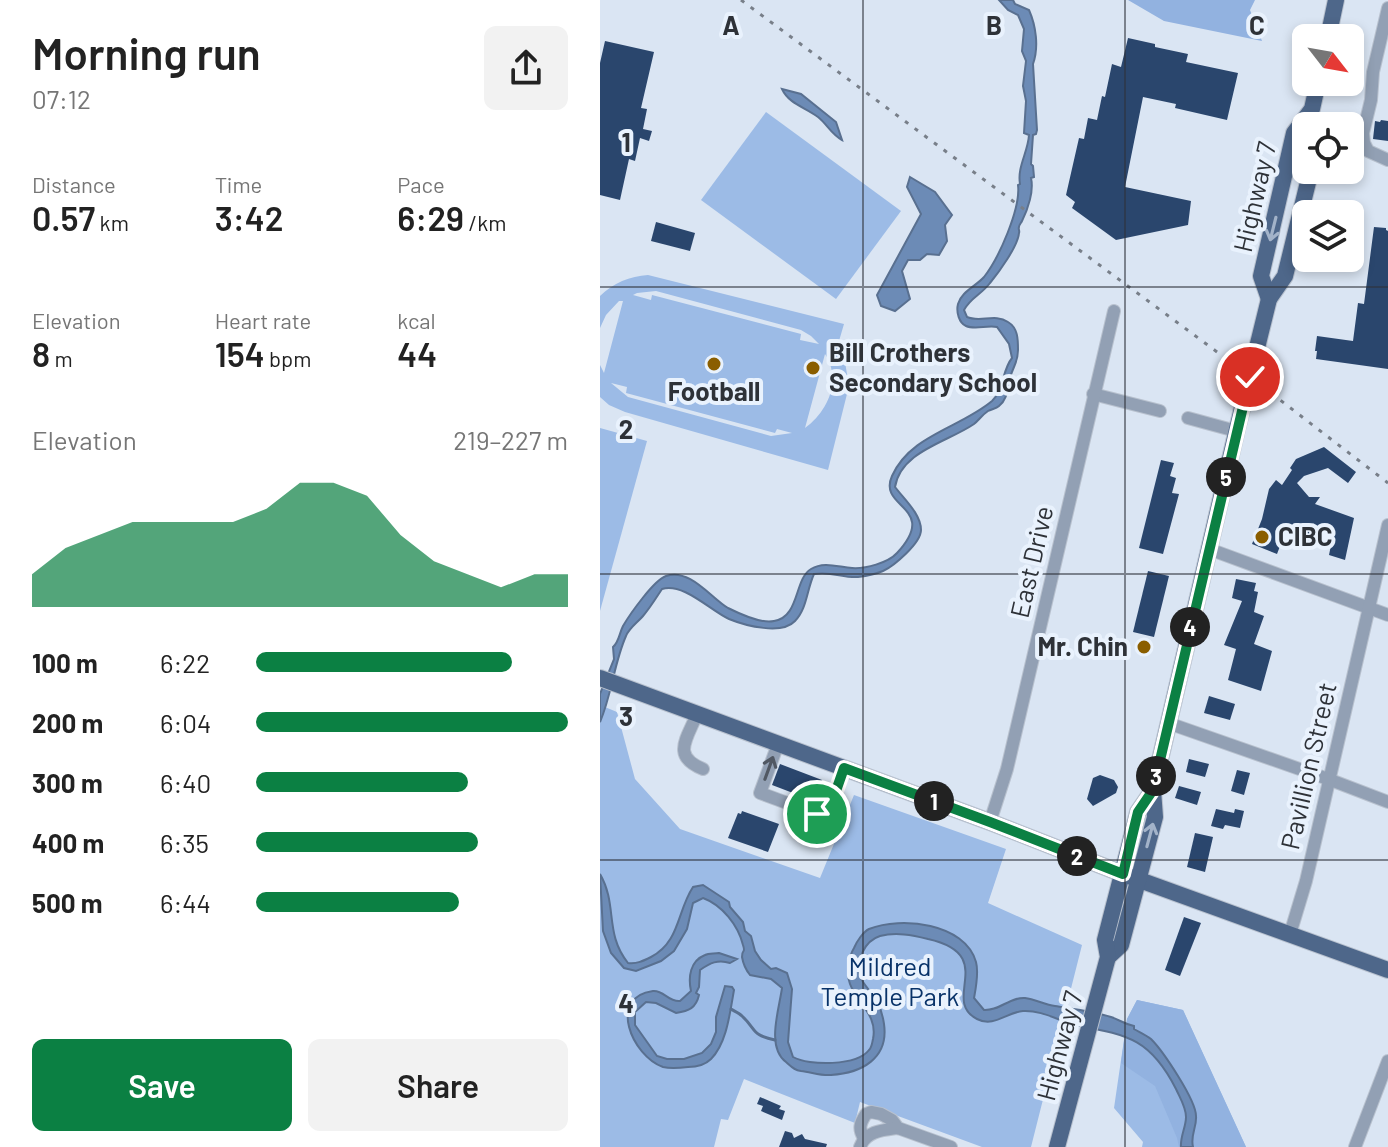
<!DOCTYPE html>
<meta charset="utf-8">
<style>
:root{--surface:#fff;--page:#f2f2f2;--text:#222;--muted:#767676;--accent:#0b8043}
body{margin:0;font-family:Barlow,sans-serif;background:var(--page);color:var(--text);height:100vh;display:flex;flex-direction:column;font-size:30px;white-space:nowrap}
*{box-sizing:border-box;margin:0}
p{font-size:26px;color:var(--muted)}
.icon{flex:none;width:44px;height:44px;fill:none;stroke:currentColor;stroke-width:2;stroke-linecap:round;stroke-linejoin:round}
.map{position:relative;flex:1;overflow:hidden}
.side{display:flex;flex-direction:column;background:var(--surface);width:600px}
.side>*{flex:none}
.needle{width:52px;rotate:121deg}
.controls{position:absolute;left:692px;top:24px;display:grid;gap:16px}
.controls a{display:grid;place-items:center;width:72px;height:72px;border-radius:12px;background:var(--surface);box-shadow:0 4px 12px #0003;font-size:40px}
.pin{position:absolute;display:grid;place-items:center;width:68px;height:68px;color:#fff;margin:-34px;border:4px solid #fff;border-radius:50%;box-shadow:0 2px 8px #0007}
.km{position:absolute;width:40px;height:40px;margin:-20px;border-radius:50%;background:#222;color:#fff;font-size:22px;line-height:40px;text-align:center}
.round{display:grid;place-items:center;flex:none;width:84px;height:84px;border-radius:12px;background:var(--page)}
.head{display:flex;align-items:center;justify-content:space-between;height:136px;padding:0 32px}
h1{font-size:44px;font-weight:600;line-height:60px}
.metrics{display:grid;grid-template-columns:repeat(3,1fr);gap:12px;height:136px;padding:8px 32px}
.metrics div{display:grid;align-content:center}
.metrics b{font-size:34px;font-weight:600}
.metrics small{font-size:22px;font-weight:400}
.metrics p{font-size:22px}
.chart{height:224px;padding:16px 32px}
.chart p{display:flex;justify-content:space-between}
.chart svg{width:100%;height:144px;margin-top:8px;fill:var(--accent);opacity:.7}
.action{display:flex;gap:16px;margin-top:auto;padding:16px 32px}
.action a{flex:1;height:92px;border-radius:12px;background:var(--accent);color:#fff;font-size:32px;font-weight:600;line-height:92px;text-align:center}
.action a+a{background:var(--page);color:var(--text)}
ul{padding:0 32px;list-style:none;font-size:26px}
li{display:grid;grid-template-columns:128px 96px 1fr;align-items:center;height:60px}
li i{height:20px;border-radius:10px;background:var(--accent)}
main{display:flex;flex:1;min-height:0}
.map>svg:first-child{display:block}
.green{fill:#9cbbe6;fill-rule:evenodd}
.forest{fill:#92b2e0}
.water{fill:#6c8bb6;stroke:#597090;stroke-width:2}
.lines{fill:none;stroke-linecap:round;stroke-linejoin:round}
.stream{stroke:#597090;stroke-width:3}
.building{fill:#2a466d}
.minor-casing{stroke:#b8c1ce;stroke-width:14}
.major-casing{stroke:#b8c1ce;stroke-width:18}
.minor{stroke:#92a0b4;stroke-width:12}
.major{stroke:#4e678a;stroke-width:16}
.rail{stroke:#787f89;stroke-width:3;stroke-dasharray:4 8;stroke-linecap:butt}
.oneway{stroke:#a3b3c9}
.oneway2{stroke:#515863}
.route-casing{stroke:#fff;stroke-width:16}
.route{stroke:#0b8043;stroke-width:10}
.grid{fill:none;stroke:#2e3238;stroke-width:2;stroke-opacity:0.55}
.poi-dot{fill:#8a5e00;stroke:#e9f2fd;stroke-width:3}
.labels{text-anchor:middle;stroke-width:8;stroke-linejoin:round;paint-order:stroke}
.street-label{font-size:26px;fill:#2e3238;stroke:#e9f2fd}
.poi-label{font-size:26px;font-weight:bold;fill:#2e3238;stroke:#e9f2fd;text-anchor:start}
.park-label{font-size:26px;fill:#083268;stroke:#e9f2fd}
.grid-label{font-size:26px;text-anchor:middle;font-weight:bold;fill:#2e3238;stroke:#e9f2fd;stroke-width:8;stroke-linejoin:round;paint-order:stroke}
</style>
<main>
<section class="side">
<div class="head"><div><h1>Morning run</h1><p>07:12</p></div><a class="round"><svg class="icon" aria-label="share" viewBox="0 0 24 24"><path d="M12 15V3M7 8l5-5 5 5M5 13v7h14v-7"/></svg></a></div>
<div class="metrics">
<div><p>Distance</p><b>0.57<small> km</small></b></div>
<div><p>Time</p><b>3:42</b></div>
<div><p>Pace</p><b>6:29<small> /km</small></b></div>
</div>
<div class="metrics">
<div><p>Elevation</p><b>8<small> m</small></b></div>
<div><p>Heart rate</p><b>154<small> bpm</small></b></div>
<div><p>kcal</p><b>44</b></div>
</div>
<div class="chart"><p><span>Elevation</span>219–227 m</p>
<svg viewBox="0 0 160 44" preserveAspectRatio="none"><path d="M0 44V34L10 26L20 22L30 18L40 18L50 18L60 18L70 14L80 6L90 6L100 10L110 22L120 30L130 34L140 38L150 34L160 34V44z"/></svg>
</div>
<ul>
<li><b>100 m</b>6:22<i style="width:82%"></i></li>
<li><b>200 m</b>6:04<i style="width:100%"></i></li>
<li><b>300 m</b>6:40<i style="width:68%"></i></li>
<li><b>400 m</b>6:35<i style="width:71%"></i></li>
<li><b>500 m</b>6:44<i style="width:65%"></i></li>
</ul>
<div class="action"><a>Save</a><a>Share</a></div>
</section>
<div class="map">
<svg width="788" height="1147" viewBox="0 0 788 1147">
<rect width="100%" height="100%" fill="#dae5f3"/>
<g class="green">
<path d="M166,112l135,99 -65,88 -135,-99z"/>
<path d="M48,275l196,49 -5,17 5,15 5,30 -21,84 -203,-58 -16,-7 -9,-8v-32l4,8 19,-72h-4l-13,14 -6,13v-32c13,-13 30,-20 48,-21zM56,291l145,39 10,6 8,8 -19,-4 1,-6 -149,-39 -1,5 -18,-5 4,-2zM225,354c17,26 3,57 -20,74zM11,383l16,4 -1,6 149,40 2,-4 15,4 -21,3 -143,-39z"/>
<path d="M0,428l47,13 -47,170z"/>
<path d="M0,705l17,7 18,67 45,50 140,49 34,-83 152,54 -18,54 94,42 -51,202h-49l-122,-45 -5,21 -111,-44 -16,41 -7,-1 -7,28h-114z"/>
<path d="M537,1000l46,10 63,137h-104l1,-5 -29,-34 13,-89z"/>
</g>
<g class="forest">
<path d="M528,0h127l-5,10 12,31 -98,-20z"/>
<path d="M537,1000l46,10 63,137h-67l-2,-9 -22,-52 -34,-23 6,-44z"/>
</g>
<g class="water">
<path d="M399,0h14l2,4 14,6c7,16 10,37 4,54l4,66 -1,4 -3,1 -2,29 2,2 1,11 -3,1c3,13 -3,31 -9,43 -1,2 -3,4 -3,6 -1,2 1,4 0,6 -1,13 -20,39 -29,50 -9,12 -19,14 -26,27l3,7c13,6 28,-4 41,5 10,6 10,17 10,28 0,13 -5,16 -8,28 -3,10 -2,21 -11,28 -3,3 -8,3 -11,5 -6,4 -9,9 -14,13 -26,18 -73,27 -79,63 9,12 26,27 26,43 0,13 -27,36 -38,41 -7,3 -17,5 -25,6 -16,1 -26,-6 -44,-3 -7,15 -7,35 -19,47 -13,14 -49,5 -66,-2 -18,-8 -46,-37 -67,-30 -6,9 -12,19 -19,27 -5,6 -14,12 -17,20 -12,27 -14,58 -26,86v-28l14,-35 -1,-12c6,-5 6,-13 10,-21 7,-12 31,-46 43,-50 24,-8 44,21 62,32 12,6 33,16 46,13 26,-4 20,-42 37,-52 13,-8 27,-2 41,-1 13,1 36,-5 45,-15 43,-47 -20,-44 -5,-77 18,-41 68,-48 100,-75 12,-11 10,-31 20,-43l-3,-14 -12,-17c-10,-2 -22,3 -31,-1 -7,-3 -10,-14 -8,-22 3,-12 18,-18 26,-27 15,-19 37,-69 34,-92l2,-1c-3,-17 8,-32 9,-49l-5,-2 2,-32 -3,-15 3,-25 -4,-10 2,-22 -6,-14 -10,-5z"/>
<path d="M182,89l19,5 35,28 6,18c-11,-6 -15,-16 -24,-23 -13,-10 -29,-13 -36,-28z"/>
<path d="M310,177l25,15 17,23 -7,10 2,16 -8,14 -12,-1 -7,6h-12l-6,11 8,28 -15,12 -14,-5 -4,-11 44,-81 -14,-27z"/>
<path d="M0,874c18,31 4,59 28,89 9,1 15,-2 23,-6 29,-15 26,-46 42,-70l10,-2 26,17 1,5 13,15 2,9 6,5 4,15 6,9 10,9 5,-1 11,5 5,16 -4,53 5,15c16,9 64,9 76,-7 3,-3 3,-7 4,-11 5,-24 -16,-36 -23,-55 -4,-10 -1,-28 4,-36 3,-7 9,-16 15,-19 32,-13 96,-6 107,33 3,11 0,25 -2,36l10,12c16,1 25,-13 41,-12 10,1 20,7 30,8 19,3 38,5 56,11 9,3 13,7 23,9v3c5,3 12,6 17,10 12,12 45,61 45,77 1,11 -6,19 -3,31h-12c-1,-10 5,-20 5,-30 0,-10 -6,-19 -10,-28 -26,-51 -49,-54 -100,-64 -17,-4 -34,-15 -53,-14 -16,1 -29,17 -46,8 -37,-19 22,-64 -49,-80 -16,-4 -32,-7 -48,-3 -16,5 -24,25 -20,40 3,9 12,16 17,25 3,6 6,16 7,23 5,35 -23,49 -53,51 -10,1 -20,-3 -30,-4 -7,-1 -9,-4 -15,-9 -20,-15 -7,-52 -4,-74l-11,-9 -21,-4c-4,-5 -7,-12 -8,-18 0,-9 4,-3 1,-12 -5,-20 -21,-40 -40,-47l-10,5 -6,26 -13,22 -13,10 -25,10 -12,-3 -13,-15 -8,-22z"/>
<path d="M119,953l18,6 -7,4c-12,-4 -20,0 -30,7l-1,17 -3,6 3,2c-3,13 -10,16 -23,18l-20,-10 -10,-1 -11,10v13l22,31 10,3h17l18,-6 9,-9 5,-12v-15l9,-31 7,1 2,3c-4,22 -7,53 -23,69 -6,6 -16,8 -23,8 -8,1 -17,2 -25,0 -31,-11 -56,-70 -10,-76 11,-1 15,11 27,10l11,-10c-3,-14 -1,-30 14,-36 4,-2 9,-1 14,-2z"/>
</g>
<g class="lines">
<path class="stream" d="M131,1009c3,2 8,4 11,7 15,14 9,19 33,24"/>
</g>
<g class="building">
<path d="M528,38l27,6v3l33,7 -2,8 52,11 -11,47 -52,-12 1,-4 -33,-7 -18,90 66,14 -3,24 -72,15 -44,-32 3,-6 -9,-7 13,-57 5,1 4,-21 9,2 5,-24 3,1 7,-33 9,3z"/>
<path d="M5,41l49,11 -13,56 6,1 -4,20 9,2 -3,10 -9,-3 -5,23 -6,-2 -9,41 -20,-5v-132z"/>
<path d="M781,120l7,1v20l-15,-2 2,-18 5,1z"/>
<path d="M56,222l39,11 -5,18 -39,-10z"/>
<path d="M774,227l12,1v2l2,1v138l-72,-10 1,-8h-2l2,-15 36,5 5,-38 6,1z"/>
<path d="M724,447l32,25 -8,11 -20,-15 -24,8 -7,7 12,14h11l-5,7 39,14 -9,42 -16,-5 2,-10 -44,-17 -10,26 -25,-10 10,-25 7,-30 7,-9 6,5 10,-15 -2,-2 6,-9z"/>
<path d="M561,460l13,3 -4,13 6,2 -4,15 7,1 -16,60 -24,-6z"/>
<path d="M548,571l21,5 -15,61 -21,-5z"/>
<path d="M636,579l20,4 -2,8 4,1 -4,20 10,4 -10,28 18,7 -11,40 -33,-11 8,-31 -12,-4 18,-44 -10,-3z"/>
<path d="M609,696l26,8 -5,16 -26,-7z"/>
<path d="M589,759l20,5 -4,13 -19,-5z"/>
<path d="M180,764l42,16 -8,21 -42,-16z"/>
<path d="M637,770l13,3 -6,22 -13,-4z"/>
<path d="M500,775l14,5 4,7 -2,6 -23,13 -6,-7 6,-21z"/>
<path d="M579,786l22,6 -4,13 -22,-7z"/>
<path d="M616,809l18,4 1,-4 9,2 -4,17 -15,-3 -2,4 -12,-3z"/>
<path d="M142,811l37,13 -11,28 -40,-14 10,-25 3,1z"/>
<path d="M595,833l18,4 -8,35 -18,-5z"/>
<path d="M584,917l17,6 -21,53 -15,-6z"/>
<path d="M160,1097l21,9 -2,3 6,2 -3,9 -21,-9 2,-5 -6,-2z"/>
<path d="M185,1131l7,2 2,5 8,-4 3,5 22,5 -1,3h-47z"/>
</g>
<g class="lines">
<g class="minor-casing">
<g id="minor">
<path d="M788,8l-15,64 -2,28 -8,33 1,10 4,8 20,9"/>
<path d="M493,394l67,17"/>
<path d="M588,418l48,13"/>
<path d="M609,549l179,66"/>
<path d="M97,714c-10,25 -26,42 6,55"/>
<path d="M568,723l160,56 60,23"/>
<path d="M178,744l-18,49 57,21 13,-6 14,-40"/>
<path d="M390,822l17,-53 107,-458"/>
<path d="M690,934l16,-53 82,-356"/>
<path d="M264,1138c-6,-9 -4,-15 2,-24l5,-2 10,2 11,6 6,8 53,19"/>
<path d="M260,1147c6,-16 23,-17 38,-19"/>
<path d="M755,1147l33,-86"/>
</g>
</g>
<g class="major-casing">
<g id="major">
<path d="M728,38l8,-38"/>
<path d="M669,299l-8,-23 33,-143 18,-24 6,-27"/>
<path d="M0,678l390,144 133,52 265,96"/>
<path d="M508,957l13,-12 34,-128 -2,-27 84,-361 32,-130 16,-23 26,-106"/>
<path d="M457,1147l51,-190 -3,-17 33,-128 15,-22"/>
</g>
</g>
<use href="#minor" class="minor"/>
<use href="#major" class="major"/>
<path class="rail" d="M141,0l491,363 156,120"/>
</g>
<defs><path id="oneway-shaft" d="M-6 0H5M1.5-3L5.5 0L1.5 3" fill="none" stroke-width="1.6" stroke-linecap="round" stroke-linejoin="round" transform="scale(2)"/></defs>
<g class="oneway">
<use href="#oneway-shaft" transform="translate(673 229) rotate(104)"/>
<use href="#oneway-shaft" transform="translate(550 835) rotate(-75)"/>
</g>
<use class="oneway2" href="#oneway-shaft" transform="translate(169 768) rotate(-70)"/>
<g class="lines">
<g class="route-casing">
<path id="route" d="M217,814l13,-6 14,-40 146,54 133,52 15,-62 15,-22 97,-413"/>
</g>
<use href="#route" class="route"/>
</g>
<path class="grid" d="M263,0v1147M525,0v1147M0,287h788M0,574h788M0,860h788"/>
<g class="poi-dot">
<circle cx="114" cy="364" r="8"/>
<circle cx="213" cy="368" r="8"/>
<circle cx="662" cy="537" r="8"/>
<circle cx="544" cy="647" r="8"/>
</g>
<g class="labels">
<g class="street-label">
<text transform="translate(655 197) rotate(-77)" y="9">Highway 7</text>
<text transform="translate(432 562) rotate(-77)" y="9">East Drive</text>
<text transform="translate(709 766) rotate(-77)" y="9">Pavillion Street</text>
<text transform="translate(460 1046) rotate(-75)" y="9">Highway 7</text>
</g>
<g class="poi-label">
<text x="229" y="362">Bill Crothers<tspan x="229" dy="30">Secondary School</tspan></text>
<text x="114" y="401" text-anchor="middle">Football</text>
<text x="678" y="546">CIBC</text>
<text x="528" y="656" text-anchor="end">Mr. Chin</text>
</g>
<g class="park-label">
<text x="290" y="976">Mildred<tspan x="290" dy="30">Temple Park</tspan></text>
</g>
</g>
<g class="grid-label">
<text x="131" y="35">A</text>
<text x="394" y="35">B</text>
<text x="657" y="35">C</text>
<text x="26" y="152">1</text>
<text x="26" y="439">2</text>
<text x="26" y="726">3</text>
<text x="26" y="1013">4</text>
</g>
</svg>
<div class="controls">
<a><svg class="needle" viewBox="-14 -14 28 28"><path d="M0-13l5 13h-10z" fill="#e53935"/><path d="M0 13l5-13h-10z" fill="#767676"/></svg></a>
<a><svg class="icon" aria-label="locate" viewBox="0 0 24 24"><circle cx="12" cy="12" r="6"/><path d="M12 2v4M12 18v4M2 12h4M18 12h4"/></svg></a>
<a><svg class="icon" aria-label="layers" viewBox="0 0 24 24"><path d="M12 4l9 5-9 5-9-5zM3 14l9 5 9-5"/></svg></a>
</div>
<div class="pin" style="left:217px;top:814px;background:#1e9e55"><svg class="icon" aria-label="arrive" viewBox="0 0 24 24"><path d="M6 21V4h12l-3 4 3 4H6"/></svg></div>
<div class="pin" style="left:650px;top:377px;background:#d93025"><svg class="icon" aria-label="check" viewBox="0 0 24 24"><path d="M5 12l5 5 9-10"/></svg></div>
<b class="km" style="left:334px;top:801px">1</b>
<b class="km" style="left:477px;top:856px">2</b>
<b class="km" style="left:556px;top:776px">3</b>
<b class="km" style="left:590px;top:627px">4</b>
<b class="km" style="left:626px;top:477px">5</b>
</div>
</main>
